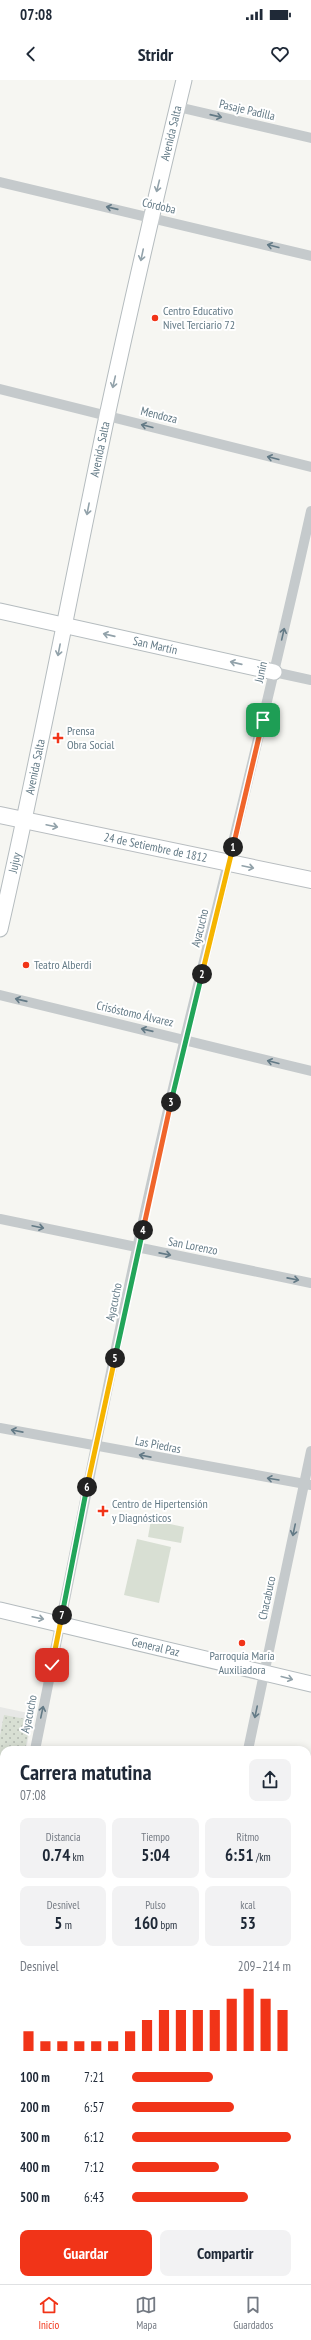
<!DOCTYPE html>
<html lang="es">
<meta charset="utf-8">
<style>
:root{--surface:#fff;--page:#f2f2f3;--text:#1f2937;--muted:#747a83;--line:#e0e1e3;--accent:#f13418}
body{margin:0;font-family:"PT Sans Narrow",sans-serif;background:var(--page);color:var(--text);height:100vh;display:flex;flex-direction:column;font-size:15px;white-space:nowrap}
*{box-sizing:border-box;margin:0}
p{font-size:13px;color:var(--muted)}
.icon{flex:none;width:22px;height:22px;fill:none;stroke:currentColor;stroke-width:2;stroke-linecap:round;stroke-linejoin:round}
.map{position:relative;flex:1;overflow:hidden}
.drawer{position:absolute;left:0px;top:1666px;width:311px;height:538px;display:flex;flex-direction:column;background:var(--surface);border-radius:12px 12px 0 0;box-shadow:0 2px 10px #0003}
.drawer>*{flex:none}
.pin{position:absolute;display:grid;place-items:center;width:34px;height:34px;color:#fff;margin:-17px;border-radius:8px;box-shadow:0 2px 6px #0006}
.km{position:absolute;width:20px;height:20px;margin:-10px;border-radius:50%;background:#222;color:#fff;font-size:11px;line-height:20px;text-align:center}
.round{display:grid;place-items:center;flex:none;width:42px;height:42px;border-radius:8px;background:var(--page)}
.overview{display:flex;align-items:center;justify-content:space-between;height:68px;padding:0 20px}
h1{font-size:22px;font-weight:700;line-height:30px}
.figures{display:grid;grid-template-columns:repeat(3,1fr);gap:6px;height:68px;padding:4px 20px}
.figures div{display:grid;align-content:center;border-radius:8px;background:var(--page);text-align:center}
.figures b{font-size:17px;font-weight:700}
.figures small{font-size:11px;font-weight:400}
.figures p{font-size:11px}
.chart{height:112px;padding:8px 20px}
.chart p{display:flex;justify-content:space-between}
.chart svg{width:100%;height:72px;margin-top:4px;stroke:var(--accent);stroke-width:6}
.button{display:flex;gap:8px;margin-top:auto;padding:8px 20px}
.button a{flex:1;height:46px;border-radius:8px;background:var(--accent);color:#fff;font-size:16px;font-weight:700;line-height:46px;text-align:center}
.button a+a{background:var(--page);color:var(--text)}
ul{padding:0 20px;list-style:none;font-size:13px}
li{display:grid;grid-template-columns:64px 48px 1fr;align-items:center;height:30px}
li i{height:10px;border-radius:5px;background:var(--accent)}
.status{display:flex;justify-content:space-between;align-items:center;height:28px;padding:0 20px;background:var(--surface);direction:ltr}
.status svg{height:11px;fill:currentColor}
header{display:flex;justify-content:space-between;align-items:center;height:52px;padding:0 20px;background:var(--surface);font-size:18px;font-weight:700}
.tab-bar{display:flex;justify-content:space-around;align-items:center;height:56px;border-top:1px solid var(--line);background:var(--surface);font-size:11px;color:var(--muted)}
.tab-bar a{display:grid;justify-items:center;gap:2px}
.tab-bar .selected{color:var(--accent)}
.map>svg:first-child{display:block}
.built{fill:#e7e8e6}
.grass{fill:url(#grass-dots)}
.park{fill:url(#park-crowns)}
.pitch{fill:#d8dfd3}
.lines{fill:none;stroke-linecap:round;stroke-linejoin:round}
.secondary-casing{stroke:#b5bcbf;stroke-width:17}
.primary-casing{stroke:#b8bdc0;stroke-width:18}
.street{stroke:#c5cacc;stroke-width:10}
.secondary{stroke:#fff;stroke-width:15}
.primary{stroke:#fff;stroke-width:16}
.oneway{stroke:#637a86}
.oneway2{stroke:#92a2aa}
.split-1-casing{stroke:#fff;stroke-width:8}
.split-2-casing{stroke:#fff;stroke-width:8}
.split-3-casing{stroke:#fff;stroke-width:8}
.split-4-casing{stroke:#fff;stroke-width:8}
.split-5-casing{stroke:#fff;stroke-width:8}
.split-6-casing{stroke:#fff;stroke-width:8}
.split-7-casing{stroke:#fff;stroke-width:8}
.split-8-casing{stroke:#fff;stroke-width:8}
.split-1{stroke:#f0652b;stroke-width:5}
.split-2{stroke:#f5b400;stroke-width:5}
.split-3{stroke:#22a559;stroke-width:5}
.split-4{stroke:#f0652b;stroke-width:5}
.split-5{stroke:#22a559;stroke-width:5}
.split-6{stroke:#f5b400;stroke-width:5}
.split-7{stroke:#22a559;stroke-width:5}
.split-8{stroke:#f5b400;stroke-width:5}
.poi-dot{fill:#f13418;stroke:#fff;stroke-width:1.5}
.labels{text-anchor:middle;stroke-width:4;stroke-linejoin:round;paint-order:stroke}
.street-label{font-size:12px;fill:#637a86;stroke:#fff}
.poi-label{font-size:12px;fill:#637a86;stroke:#fff;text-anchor:start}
</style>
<div class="status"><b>07:08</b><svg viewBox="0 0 49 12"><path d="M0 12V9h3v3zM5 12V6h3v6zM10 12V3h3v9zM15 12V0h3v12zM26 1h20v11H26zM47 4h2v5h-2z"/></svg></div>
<header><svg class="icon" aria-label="back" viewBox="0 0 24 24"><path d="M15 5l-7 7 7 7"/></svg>Stridr<svg class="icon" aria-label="heart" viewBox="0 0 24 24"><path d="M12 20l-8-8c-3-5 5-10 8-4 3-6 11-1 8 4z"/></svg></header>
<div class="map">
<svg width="311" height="2204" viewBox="0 0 311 2204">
<defs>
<pattern id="grass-dots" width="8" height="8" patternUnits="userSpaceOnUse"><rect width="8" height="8" fill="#d8dfd3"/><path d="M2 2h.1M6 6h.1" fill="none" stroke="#b3bab1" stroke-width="1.8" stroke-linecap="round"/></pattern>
<pattern id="park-crowns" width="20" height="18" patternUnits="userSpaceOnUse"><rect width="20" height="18" fill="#d8dfd3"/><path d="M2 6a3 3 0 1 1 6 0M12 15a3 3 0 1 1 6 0" fill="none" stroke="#b3bab1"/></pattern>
</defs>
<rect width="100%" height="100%" fill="#f6f6f2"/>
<path class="built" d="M0,1627l33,7 -7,36h-22v72l-4,-1z"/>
<path class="grass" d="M4,1635l27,5 -6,30h-21v68l-4,-1v-81z"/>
<g class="park">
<path d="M0,1979l4,1v184l-4,-1z"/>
<path d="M0,2185l4,1v14h63l20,4h-87z"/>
</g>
<g class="pitch">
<path d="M151,1440l33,7 -3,16 -33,-6z"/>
<path d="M137,1459l34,8 -12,56 -35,-8z"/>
</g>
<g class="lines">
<g class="secondary-casing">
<g id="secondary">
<path id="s1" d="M0,531l274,61"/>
<path id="s2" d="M0,849c39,-170 71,-342 107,-513 24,-112 50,-224 77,-336"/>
<path id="s3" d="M0,1530l311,74"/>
</g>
</g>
<g class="primary-casing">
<g id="primary">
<path id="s4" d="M0,735l311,65"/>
</g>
</g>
<g class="street">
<path d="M178,27l133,31"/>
<path d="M0,102l311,74"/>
<path d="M0,309l311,78"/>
<path d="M274,592l37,8"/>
<path d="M0,915l311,76"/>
<path d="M0,1139l311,64"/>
<path d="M0,1348l311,57"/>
<path d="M35,1670c48,-238 93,-476 150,-712 43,-175 87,-351 126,-527"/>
<path d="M248,1670l63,-299"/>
<path d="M0,1750l4,1"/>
<path d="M307,1826l4,1"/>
<path d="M0,1839l4,-20"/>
<path d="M0,1964l4,1"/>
<path d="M307,2034l4,1"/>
<path d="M0,2175l4,1"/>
<path d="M115,2200l18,4"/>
</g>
<use href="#secondary" class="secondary"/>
<use href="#primary" class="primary"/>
</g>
<defs><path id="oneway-shaft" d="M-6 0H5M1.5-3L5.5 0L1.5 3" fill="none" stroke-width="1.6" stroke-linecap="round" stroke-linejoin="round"/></defs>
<g class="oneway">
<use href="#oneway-shaft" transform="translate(216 36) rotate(13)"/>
<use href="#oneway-shaft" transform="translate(112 128) rotate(-167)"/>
<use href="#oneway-shaft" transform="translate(273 166) rotate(-166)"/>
<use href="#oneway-shaft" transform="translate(147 346) rotate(-166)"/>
<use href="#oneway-shaft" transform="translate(273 378) rotate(-166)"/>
<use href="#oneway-shaft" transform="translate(283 554) rotate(-77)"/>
<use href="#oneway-shaft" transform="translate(21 920) rotate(-167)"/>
<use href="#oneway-shaft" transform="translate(147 950) rotate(-167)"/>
<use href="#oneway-shaft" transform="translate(273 982) rotate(-166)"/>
<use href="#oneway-shaft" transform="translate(38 1147) rotate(12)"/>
<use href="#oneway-shaft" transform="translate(165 1174) rotate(11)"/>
<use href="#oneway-shaft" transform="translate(293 1199) rotate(11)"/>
<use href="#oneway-shaft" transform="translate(17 1351) rotate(-169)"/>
<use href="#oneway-shaft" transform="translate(145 1376) rotate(-169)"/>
<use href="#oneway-shaft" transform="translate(273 1399) rotate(-171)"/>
<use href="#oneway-shaft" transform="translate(294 1450) rotate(102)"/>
<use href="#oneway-shaft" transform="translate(42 1632) rotate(-78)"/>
<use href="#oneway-shaft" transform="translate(256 1632) rotate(102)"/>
</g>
<g class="oneway2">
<use href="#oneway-shaft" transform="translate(158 106) rotate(104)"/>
<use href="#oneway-shaft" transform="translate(142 175) rotate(102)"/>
<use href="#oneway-shaft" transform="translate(114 302) rotate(103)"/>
<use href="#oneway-shaft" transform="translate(88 429) rotate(101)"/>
<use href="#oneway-shaft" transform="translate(109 555) rotate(-167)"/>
<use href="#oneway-shaft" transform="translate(59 570) rotate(101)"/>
<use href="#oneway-shaft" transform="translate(236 583) rotate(-167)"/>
<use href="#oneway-shaft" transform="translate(52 746) rotate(12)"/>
<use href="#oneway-shaft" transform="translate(248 787) rotate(12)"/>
<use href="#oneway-shaft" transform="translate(38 1538) rotate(12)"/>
<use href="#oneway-shaft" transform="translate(287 1598) rotate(15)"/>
</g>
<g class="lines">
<g class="split-1-casing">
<path id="split-1" d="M233,767l30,-127"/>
</g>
<g class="split-2-casing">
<path id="split-2" d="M202,894l31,-127"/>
</g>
<g class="split-3-casing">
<path id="split-3" d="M171,1022l31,-128"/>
</g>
<g class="split-4-casing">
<path id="split-4" d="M143,1150l28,-128"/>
</g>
<g class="split-5-casing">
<path id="split-5" d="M115,1278l28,-128"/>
</g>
<g class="split-6-casing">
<path id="split-6" d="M87,1407l28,-129"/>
</g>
<g class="split-7-casing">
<path id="split-7" d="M62,1535l25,-128"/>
</g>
<g class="split-8-casing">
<path id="split-8" d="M52,1585l10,-50"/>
</g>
<use href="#split-1" class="split-1"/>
<use href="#split-2" class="split-2"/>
<use href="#split-3" class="split-3"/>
<use href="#split-4" class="split-4"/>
<use href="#split-5" class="split-5"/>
<use href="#split-6" class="split-6"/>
<use href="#split-7" class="split-7"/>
<use href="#split-8" class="split-8"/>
</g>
<g class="poi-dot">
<circle cx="155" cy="238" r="4"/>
<path d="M56 652h4v4h4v4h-4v4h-4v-4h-4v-4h4z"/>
<circle cx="26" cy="885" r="4"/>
<path d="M101 1425h4v4h4v4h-4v4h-4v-4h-4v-4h4z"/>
<circle cx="242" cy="1563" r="4"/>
</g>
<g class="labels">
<g class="street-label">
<text transform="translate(247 30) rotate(13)" y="4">Pasaje Padilla</text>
<text dy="4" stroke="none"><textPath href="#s2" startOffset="814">Avenida Salta</textPath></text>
<text transform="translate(159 126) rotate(13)" y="4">Córdoba</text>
<text transform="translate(159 335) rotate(14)" y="4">Mendoza</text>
<text dy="4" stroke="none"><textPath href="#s2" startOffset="490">Avenida Salta</textPath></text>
<text dy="4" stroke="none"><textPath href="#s1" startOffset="159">San Martín</textPath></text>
<text transform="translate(261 592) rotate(-77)" y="4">Junín</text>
<text dy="4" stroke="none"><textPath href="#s2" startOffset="166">Avenida Salta</textPath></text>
<text dy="4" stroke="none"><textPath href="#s4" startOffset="159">24 de Setiembre de 1812</textPath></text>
<text dy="4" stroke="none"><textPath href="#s2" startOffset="68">Jujuy</textPath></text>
<text transform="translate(200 848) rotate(-76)" y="4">Ayacucho</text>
<text transform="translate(135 934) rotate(13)" y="4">Crisóstomo Álvarez</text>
<text transform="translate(193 1166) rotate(11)" y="4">San Lorenzo</text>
<text transform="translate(114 1222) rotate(-78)" y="4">Ayacucho</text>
<text transform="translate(158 1365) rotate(11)" y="4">Las Piedras</text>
<text transform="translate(267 1518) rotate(-78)" y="4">Chacabuco</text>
<text dy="4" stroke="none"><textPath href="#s3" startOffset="160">General Paz</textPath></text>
<text transform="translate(29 1634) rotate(-78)" y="4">Ayacucho</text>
</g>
<g class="poi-label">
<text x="163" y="235">Centro Educativo<tspan x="163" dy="14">Nivel Terciario 72</tspan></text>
<text x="67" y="655">Prensa<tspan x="67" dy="14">Obra Social</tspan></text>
<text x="34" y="889">Teatro Alberdi</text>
<text x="112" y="1428">Centro de Hipertensión<tspan x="112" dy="14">y Diagnósticos</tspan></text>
<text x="242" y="1580" text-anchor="middle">Parroquía María<tspan x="242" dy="14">Auxiliadora</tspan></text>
</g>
</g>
</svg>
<div class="pin" style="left:263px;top:640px;background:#1e9e55"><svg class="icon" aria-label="arrive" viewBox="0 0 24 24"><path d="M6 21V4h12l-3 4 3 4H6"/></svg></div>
<div class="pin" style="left:52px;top:1585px;background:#d93025"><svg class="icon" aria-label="check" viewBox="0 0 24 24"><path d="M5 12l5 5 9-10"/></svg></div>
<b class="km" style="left:233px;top:767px">1</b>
<b class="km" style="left:202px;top:894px">2</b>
<b class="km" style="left:171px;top:1022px">3</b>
<b class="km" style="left:143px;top:1150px">4</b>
<b class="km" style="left:115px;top:1278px">5</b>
<b class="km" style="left:87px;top:1407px">6</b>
<b class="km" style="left:62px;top:1535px">7</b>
<section class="drawer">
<div class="overview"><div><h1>Carrera matutina</h1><p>07:08</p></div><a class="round"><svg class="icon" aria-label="share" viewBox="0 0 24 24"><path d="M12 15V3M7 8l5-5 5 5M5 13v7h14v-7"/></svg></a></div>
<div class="figures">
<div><p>Distancia</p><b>0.74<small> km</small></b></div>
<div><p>Tiempo</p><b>5:04</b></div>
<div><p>Ritmo</p><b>6:51<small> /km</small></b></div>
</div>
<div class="figures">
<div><p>Desnivel</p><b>5<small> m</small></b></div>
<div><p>Pulso</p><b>160<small> bpm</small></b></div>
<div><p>kcal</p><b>53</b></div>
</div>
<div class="chart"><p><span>Desnivel</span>209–214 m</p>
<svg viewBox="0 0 160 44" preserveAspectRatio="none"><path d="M5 44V32M15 44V38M25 44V38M35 44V38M45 44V38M55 44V38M65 44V32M75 44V25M85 44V19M95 44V19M105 44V19M115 44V19M125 44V12M135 44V6M145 44V12M155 44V19"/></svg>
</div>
<ul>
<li><b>100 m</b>7:21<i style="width:51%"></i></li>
<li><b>200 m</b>6:57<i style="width:64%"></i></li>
<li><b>300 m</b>6:12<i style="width:100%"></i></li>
<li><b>400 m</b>7:12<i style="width:55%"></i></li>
<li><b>500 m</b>6:43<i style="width:73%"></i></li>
</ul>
<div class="button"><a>Guardar</a><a>Compartir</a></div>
</section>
</div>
<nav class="tab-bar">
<a class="selected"><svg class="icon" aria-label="home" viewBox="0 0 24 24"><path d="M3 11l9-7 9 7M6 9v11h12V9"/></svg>Inicio</a>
<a><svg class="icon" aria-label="map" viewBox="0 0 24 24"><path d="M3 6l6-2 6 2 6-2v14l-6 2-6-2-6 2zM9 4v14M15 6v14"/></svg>Mapa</a>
<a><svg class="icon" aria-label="saved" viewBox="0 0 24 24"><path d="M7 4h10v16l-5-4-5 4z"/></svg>Guardados</a>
</nav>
